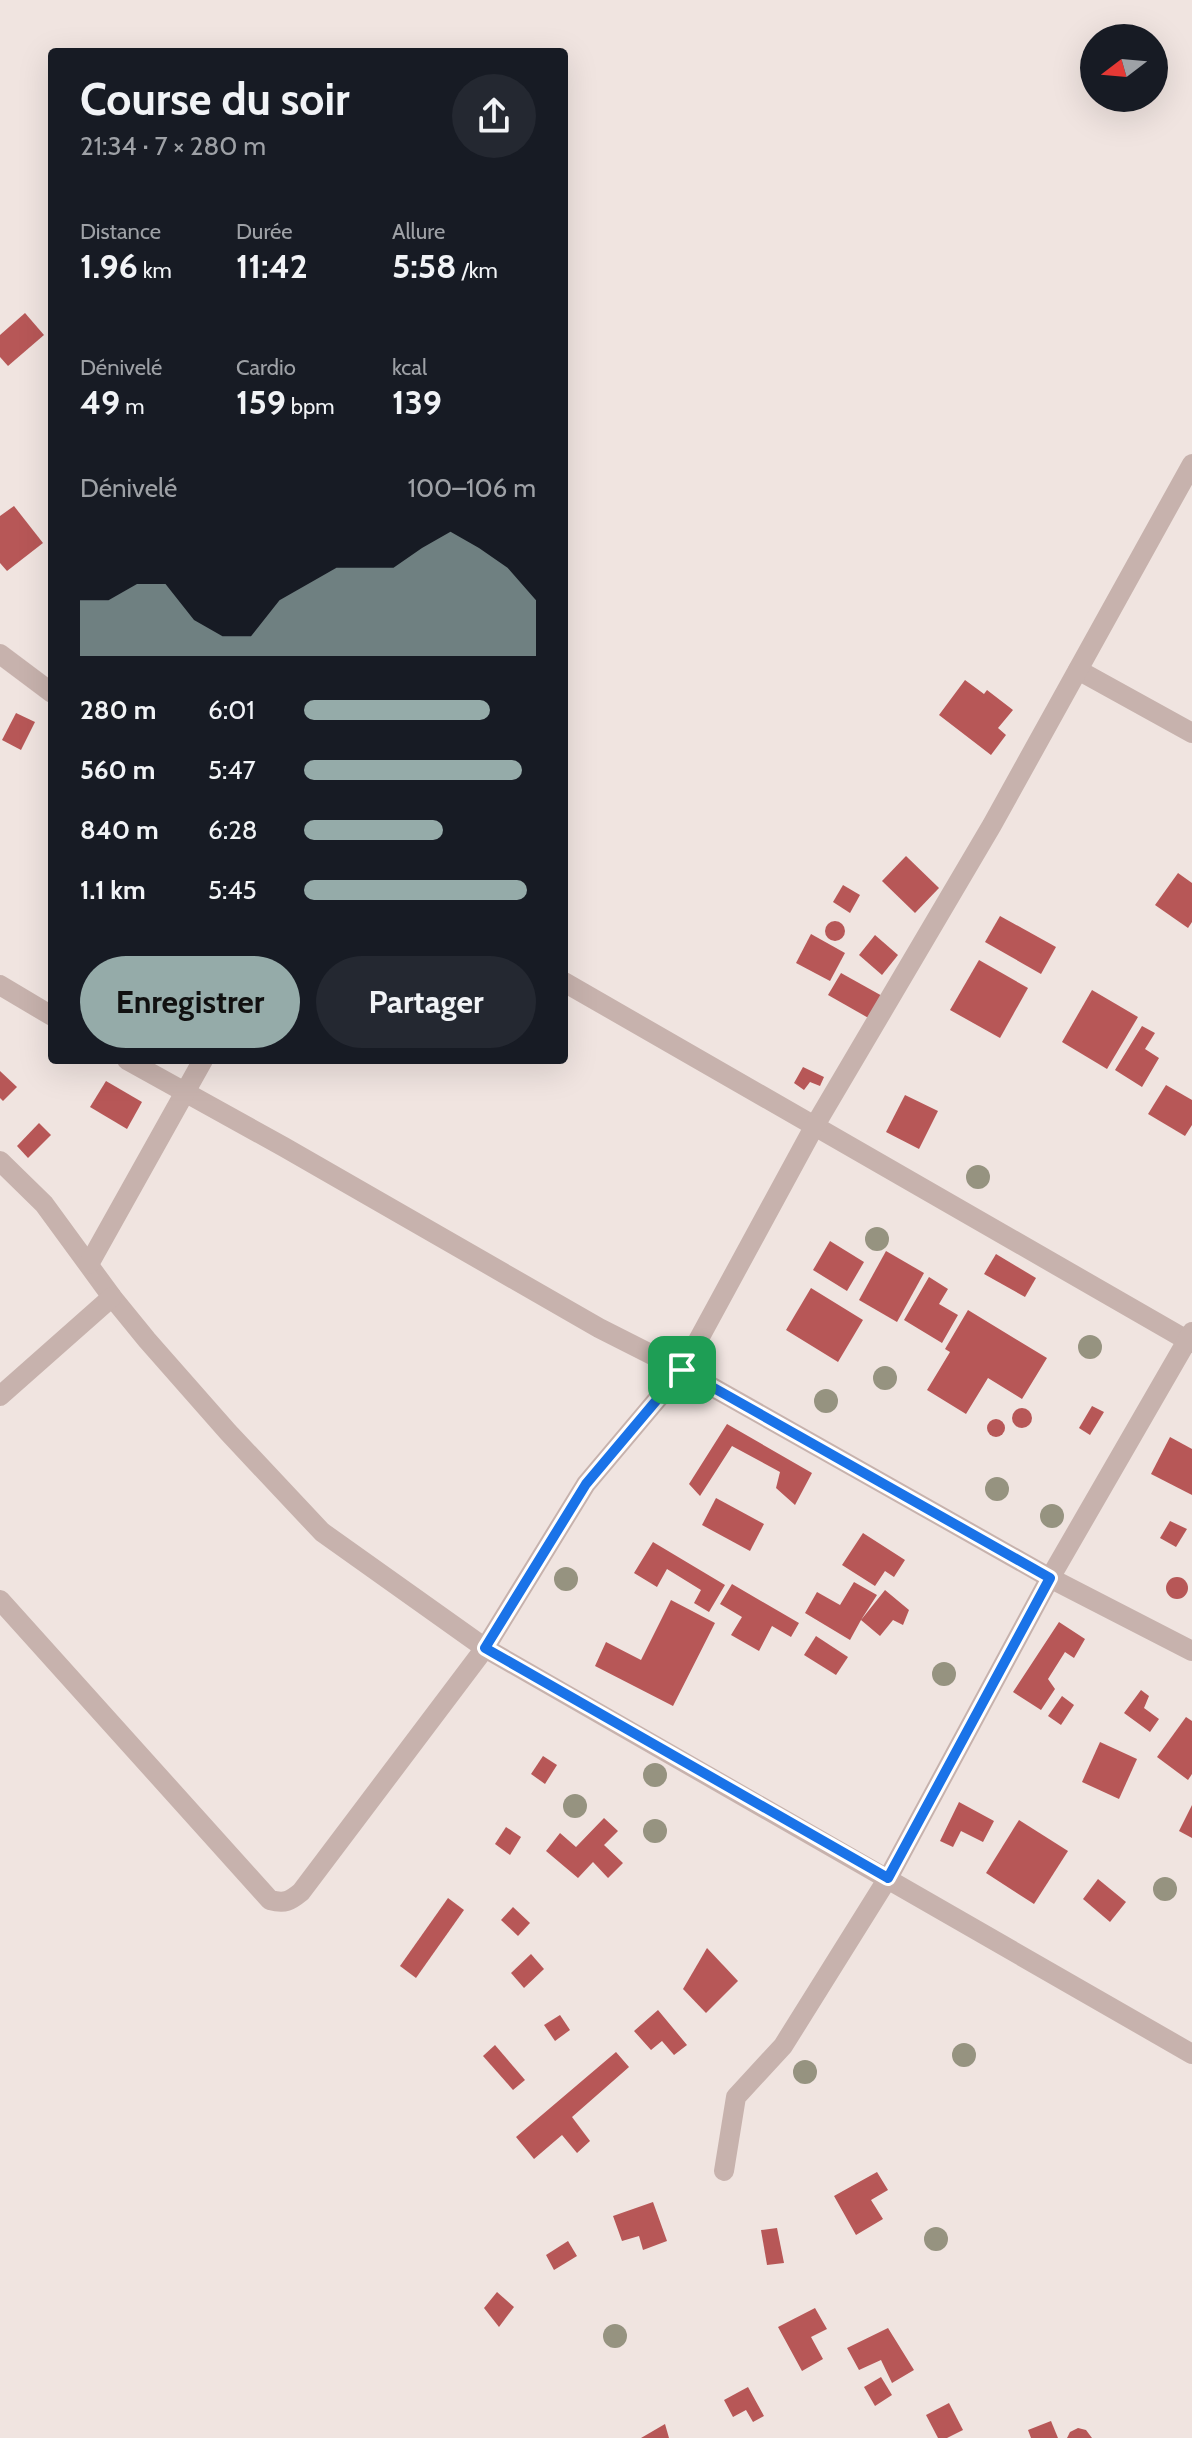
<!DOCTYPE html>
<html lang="fr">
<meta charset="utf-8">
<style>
:root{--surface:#171b24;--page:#242831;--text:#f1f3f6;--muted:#9ea1a6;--accent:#95aba9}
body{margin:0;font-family:Cabin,sans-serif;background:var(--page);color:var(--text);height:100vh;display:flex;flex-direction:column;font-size:30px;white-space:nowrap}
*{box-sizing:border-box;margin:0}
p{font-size:26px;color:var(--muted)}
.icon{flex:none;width:44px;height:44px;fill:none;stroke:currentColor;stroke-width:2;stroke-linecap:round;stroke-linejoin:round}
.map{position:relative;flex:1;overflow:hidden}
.panel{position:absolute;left:48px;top:48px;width:520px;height:1016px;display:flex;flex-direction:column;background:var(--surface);border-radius:8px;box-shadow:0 8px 32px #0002}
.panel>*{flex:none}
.needle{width:52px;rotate:254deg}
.tools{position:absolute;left:1080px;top:24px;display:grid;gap:16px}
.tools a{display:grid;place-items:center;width:88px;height:88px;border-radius:50%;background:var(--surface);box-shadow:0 8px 32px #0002;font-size:40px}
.pin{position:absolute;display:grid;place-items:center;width:68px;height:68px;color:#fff;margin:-34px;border-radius:16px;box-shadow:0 4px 12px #0006}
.round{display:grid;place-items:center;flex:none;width:84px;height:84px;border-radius:42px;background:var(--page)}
.head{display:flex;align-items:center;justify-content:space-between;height:136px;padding:0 32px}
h1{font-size:44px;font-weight:800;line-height:60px}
.figures{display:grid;grid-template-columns:repeat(3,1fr);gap:12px;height:136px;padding:8px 32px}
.figures div{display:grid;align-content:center}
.figures b{font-size:34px;font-weight:800}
.figures small{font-size:22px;font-weight:400}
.figures p{font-size:22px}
.chart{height:224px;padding:16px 32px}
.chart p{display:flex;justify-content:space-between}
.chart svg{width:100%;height:144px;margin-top:8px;fill:var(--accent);opacity:.7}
.cta{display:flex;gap:16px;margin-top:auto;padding:16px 32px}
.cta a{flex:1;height:92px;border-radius:48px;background:var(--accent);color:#111;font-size:32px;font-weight:800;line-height:92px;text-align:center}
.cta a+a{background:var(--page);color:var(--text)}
ul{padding:0 32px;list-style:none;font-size:26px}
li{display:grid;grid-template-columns:128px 96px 1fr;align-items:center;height:60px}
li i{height:20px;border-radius:10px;background:var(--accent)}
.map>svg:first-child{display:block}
.building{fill:#b75757}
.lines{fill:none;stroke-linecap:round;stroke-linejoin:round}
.minor{stroke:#c7b2ad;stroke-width:20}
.tree{fill:#969380}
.route-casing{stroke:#fff;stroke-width:16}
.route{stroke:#1a73e8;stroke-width:10}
</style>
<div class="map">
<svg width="1192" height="2438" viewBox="0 0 1192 2438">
<rect width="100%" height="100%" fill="#f0e4e0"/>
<g class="building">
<path d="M25,313l19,22 -36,31 -8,-9v-22z"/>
<path d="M14,506l29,37 -36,28 -7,-8v-47z"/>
<path d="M965,680l19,14 3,-4 26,20 -15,18 8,7 -15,20 -52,-40z"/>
<path d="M16,713l19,9 -14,28 -19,-10z"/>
<path d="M906,856l33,32 -24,25 -33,-32z"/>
<path d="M1178,873l14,10v39l-4,6 -33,-23z"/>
<path d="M843,885l17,10 -10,18 -17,-11z"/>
<path d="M1000,916l56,31 -15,27 -56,-32z"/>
<circle cx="835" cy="931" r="10"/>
<path d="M811,934l34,19 -15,28 -34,-18z"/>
<path d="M875,935l23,20 -16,20 -23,-20z"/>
<path d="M979,960l49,28 -28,50 -50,-28z"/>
<path d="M841,973l43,24 -12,23 -44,-25z"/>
<path d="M1092,990l46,27 -31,52 -45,-27z"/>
<path d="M1142,1026l13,7 -10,16 14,9 -17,29 -27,-17z"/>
<path d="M803,1067l21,10 -4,9 -10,-4 -6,8 -10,-7z"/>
<path d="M0,1071l17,16 -14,14 -3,-3z"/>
<path d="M106,1081l36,21 -15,27 -37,-22z"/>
<path d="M1166,1085l26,15v25l-7,11 -37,-22z"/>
<path d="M905,1095l33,16 -19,38 -33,-17z"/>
<path d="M39,1123l12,12 -23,23 -11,-12z"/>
<path d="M830,1241l34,21 -17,29 -34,-21z"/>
<path d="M886,1251l38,22 -27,49 -38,-22z"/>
<path d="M996,1254l40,24 -11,19 -41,-23z"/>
<path d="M929,1277l19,12 -9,15 19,11 -16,28 -38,-23z"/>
<path d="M811,1288l52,32 -25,42 -52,-32z"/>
<path d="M968,1310l79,48 -25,41 -34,-21 -22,36 -39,-24 23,-38 -5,-3z"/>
<path d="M1092,1406l12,6 -14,23 -11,-7z"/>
<circle cx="1022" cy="1418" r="10"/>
<circle cx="996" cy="1428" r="9"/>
<path d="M727,1424l85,49 -17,32 -19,-17 4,-16 -48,-26 -32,50 -11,-12z"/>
<path d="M1170,1437l22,12v46l-41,-21z"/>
<path d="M716,1498l48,26 -14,27 -48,-26z"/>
<path d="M1170,1521l17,8 -11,18 -16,-9z"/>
<path d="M863,1533l42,27 -11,17 -9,-6 -10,15 -33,-21z"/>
<path d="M653,1542l72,43 -16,27 -15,-9 7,-13 -34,-21 -10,18 -23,-14z"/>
<circle cx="1177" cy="1588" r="11"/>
<path d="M854,1582l23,13 -16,25 24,-30 24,20 -6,15 -10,-5 -13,16 -19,-16 -11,20 -45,-27 12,-21 23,13z"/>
<path d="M732,1584l67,39 -8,14 -19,-11 -13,25 -28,-16 11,-18 -22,-13z"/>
<path d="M671,1600l44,23 -42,83 -78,-40 11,-24 35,18z"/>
<path d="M1059,1622l26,17 -11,19 -9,-6 -17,27 7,10 -14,21 -28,-18z"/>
<path d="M816,1636l32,21 -12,18 -32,-20z"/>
<path d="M1141,1690l8,6 -5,12 15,11 -9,13 -26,-19z"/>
<path d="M1062,1696l12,9 -13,20 -13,-9z"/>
<path d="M1186,1717l6,4v53l-4,6 -31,-23z"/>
<path d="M1100,1742l37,17 -18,40 -37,-17z"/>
<path d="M543,1756l14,9 -12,19 -14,-10z"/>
<path d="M959,1802l35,19 -11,21 -22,-11 -8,16 -13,-6z"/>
<path d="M1192,1805v33l-13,-7z"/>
<path d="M604,1818l14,13 -14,14 19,18 -15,15 -15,-16 -15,16 -32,-27 14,-18 16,14z"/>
<path d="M1019,1820l49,31 -34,53 -48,-31z"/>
<path d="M506,1827l15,10 -11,18 -15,-11z"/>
<path d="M1098,1879l28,23 -16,20 -27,-23z"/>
<path d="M448,1898l16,12 -48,68 -16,-12z"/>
<path d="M513,1907l17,16 -12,13 -17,-16z"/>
<path d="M707,1948l31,33 -32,32 -23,-24z"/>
<path d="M531,1954l13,15 -20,19 -13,-15z"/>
<path d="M658,2010l29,35 -13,10 -12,-14 -11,9 -17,-19z"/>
<path d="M560,2015l10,15 -15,11 -11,-16z"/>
<path d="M495,2045l30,35 -12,10 -30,-34z"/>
<path d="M616,2052l13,15 -57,50 18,24 -13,12 -15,-18 -28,24 -18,-22z"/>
<path d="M877,2172l11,18 -17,10 12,19 -27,16 -22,-39z"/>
<path d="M653,2202l14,39 -24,9 -4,-14 -17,5 -9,-25z"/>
<path d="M777,2228l7,35 -17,2 -6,-35z"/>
<path d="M568,2241l9,15 -23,14 -8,-15z"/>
<path d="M497,2292l17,15 -15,20 -15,-19z"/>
<path d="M815,2308l12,21 -16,8 12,22 -21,12 -24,-44z"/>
<path d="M888,2328l26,42 -22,13 -11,-23 -22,10 -12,-22z"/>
<path d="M881,2377l11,18 -17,11 -11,-19z"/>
<path d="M748,2387l16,29 -11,6 -7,-12 -13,7 -9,-17z"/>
<path d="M949,2403l14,27 -16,8h-9l-12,-23z"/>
<path d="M1051,2421l7,17h-27l-3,-8z"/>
<path d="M665,2424l4,14h-28z"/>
<path d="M1078,2428l8,2 6,8h-25l3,-6z"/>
</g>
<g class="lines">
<g class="minor">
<path d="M0,654l52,39"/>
<path d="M1078,670l114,63"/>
<path d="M564,982l628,361"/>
<path d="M0,985l52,31"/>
<path d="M127,1060l157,87 315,181 83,42 368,208 142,73"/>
<path d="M0,1161l44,43 68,93 35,43 81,92 94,100 163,116 707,406"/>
<path d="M89,1264l114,-204"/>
<path d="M0,1396l112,-99"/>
<path d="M0,1600l270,300c15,4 20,1 31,-8l184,-244 101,-164 96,-114 132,-243 178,-302 200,-361"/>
<path d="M724,2171l12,-74 47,-51 105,-168 162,-300 142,-246"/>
</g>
</g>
<g class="tree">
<circle cx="978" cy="1177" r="12"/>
<circle cx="877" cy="1239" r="12"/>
<circle cx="1090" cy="1347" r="12"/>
<circle cx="885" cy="1378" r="12"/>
<circle cx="826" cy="1401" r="12"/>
<circle cx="997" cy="1489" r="12"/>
<circle cx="1052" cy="1516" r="12"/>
<circle cx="566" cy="1579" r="12"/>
<circle cx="944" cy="1674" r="12"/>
<circle cx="655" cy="1775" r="12"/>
<circle cx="575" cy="1806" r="12"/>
<circle cx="655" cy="1831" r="12"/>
<circle cx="1165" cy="1889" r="12"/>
<circle cx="964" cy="2055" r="12"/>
<circle cx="805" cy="2072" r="12"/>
<circle cx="936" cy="2239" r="12"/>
<circle cx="615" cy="2336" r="12"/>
</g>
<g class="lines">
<g class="route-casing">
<path id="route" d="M682,1370l368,208 -162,300 -403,-230 101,-164z"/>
</g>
<use href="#route" class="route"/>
</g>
</svg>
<div class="tools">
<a><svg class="needle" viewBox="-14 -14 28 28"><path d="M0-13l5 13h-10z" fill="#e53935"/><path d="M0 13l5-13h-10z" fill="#9ea1a6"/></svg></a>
</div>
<div class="pin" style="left:682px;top:1370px;background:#1e9e55"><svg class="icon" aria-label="arrive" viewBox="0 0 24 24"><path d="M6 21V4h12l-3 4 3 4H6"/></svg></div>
<section class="panel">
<div class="head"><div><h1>Course du soir</h1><p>21:34 · 7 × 280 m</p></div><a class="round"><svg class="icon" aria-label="share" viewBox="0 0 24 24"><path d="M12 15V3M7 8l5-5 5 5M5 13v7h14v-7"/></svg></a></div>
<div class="figures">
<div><p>Distance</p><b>1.96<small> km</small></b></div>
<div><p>Durée</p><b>11:42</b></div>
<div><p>Allure</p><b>5:58<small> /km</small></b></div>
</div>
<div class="figures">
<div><p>Dénivelé</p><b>49<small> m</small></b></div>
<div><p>Cardio</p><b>159<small> bpm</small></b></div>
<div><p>kcal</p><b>139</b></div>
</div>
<div class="chart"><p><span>Dénivelé</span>100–106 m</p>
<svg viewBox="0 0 160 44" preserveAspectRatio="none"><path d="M0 44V27L10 27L20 22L30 22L40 33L50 38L60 38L70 27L80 22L90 17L100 17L110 17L120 11L130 6L140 11L150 17L160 27V44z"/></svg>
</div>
<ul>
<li><b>280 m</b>6:01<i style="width:80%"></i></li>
<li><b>560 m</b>5:47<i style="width:94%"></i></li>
<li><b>840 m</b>6:28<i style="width:60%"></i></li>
<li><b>1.1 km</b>5:45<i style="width:96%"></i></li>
</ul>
<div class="cta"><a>Enregistrer</a><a>Partager</a></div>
</section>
</div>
